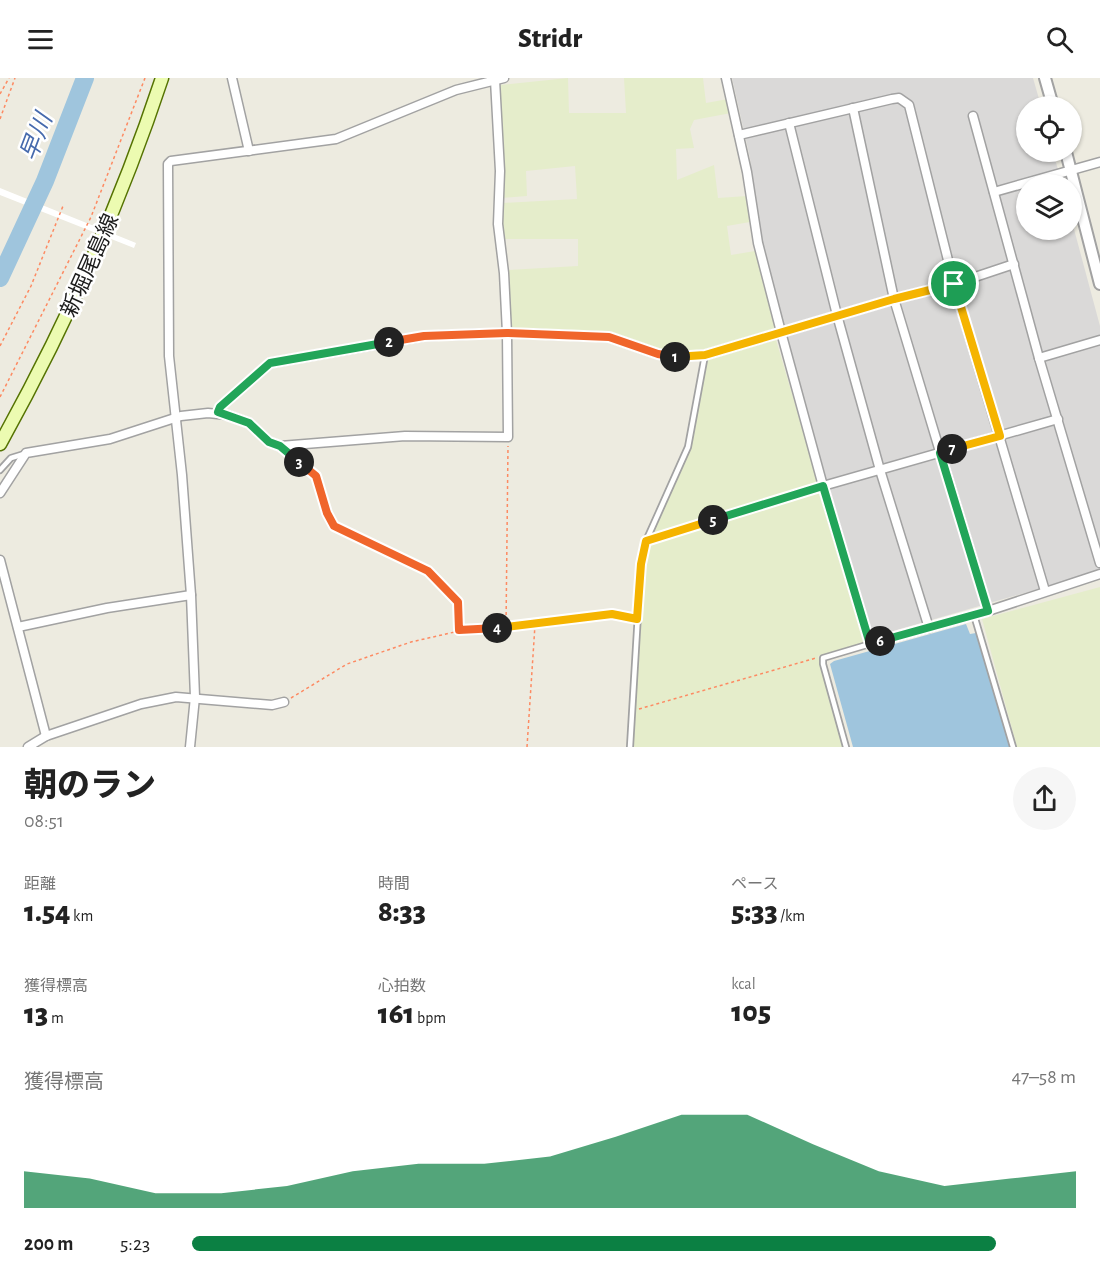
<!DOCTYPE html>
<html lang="ja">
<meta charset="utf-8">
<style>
:root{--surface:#fff;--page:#f6f6f6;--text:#222;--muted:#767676;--accent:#0b8043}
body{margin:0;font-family:"Alegreya Sans","Noto Sans JP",sans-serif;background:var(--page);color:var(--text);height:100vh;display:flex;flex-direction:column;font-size:22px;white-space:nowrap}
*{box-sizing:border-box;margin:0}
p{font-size:20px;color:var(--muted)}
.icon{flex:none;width:33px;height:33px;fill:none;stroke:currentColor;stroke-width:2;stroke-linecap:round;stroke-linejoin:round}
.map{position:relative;height:669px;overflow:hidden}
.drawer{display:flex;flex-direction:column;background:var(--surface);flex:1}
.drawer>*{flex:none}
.fabs{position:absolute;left:1016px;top:18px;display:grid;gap:12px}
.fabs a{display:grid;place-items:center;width:66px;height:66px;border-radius:50%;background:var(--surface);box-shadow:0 2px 4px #0004;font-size:30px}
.pin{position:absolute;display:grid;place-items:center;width:51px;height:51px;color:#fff;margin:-26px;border:3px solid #fff;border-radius:50%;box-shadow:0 2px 6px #0007}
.km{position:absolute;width:30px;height:30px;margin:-15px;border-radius:50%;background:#222;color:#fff;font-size:16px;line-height:30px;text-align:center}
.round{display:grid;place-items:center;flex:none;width:63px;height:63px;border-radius:32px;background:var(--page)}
.summary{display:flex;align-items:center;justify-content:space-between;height:102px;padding:0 24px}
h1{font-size:33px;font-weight:800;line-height:45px}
.stats{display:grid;grid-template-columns:repeat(3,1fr);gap:9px;height:102px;padding:6px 24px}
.stats div{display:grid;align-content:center}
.stats b{font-size:30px;font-weight:800}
.stats small{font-size:16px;font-weight:400}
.stats p{font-size:16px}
.chart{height:168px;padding:12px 24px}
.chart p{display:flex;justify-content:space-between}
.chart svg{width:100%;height:108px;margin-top:6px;fill:var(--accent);opacity:.7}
ul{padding:0 24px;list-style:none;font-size:20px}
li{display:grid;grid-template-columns:96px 72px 1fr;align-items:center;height:45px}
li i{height:15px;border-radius:8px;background:var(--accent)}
header{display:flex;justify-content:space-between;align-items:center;height:78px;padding:0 24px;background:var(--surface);font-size:27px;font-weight:800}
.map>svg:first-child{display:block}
.residential{fill:#dad9d8}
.farmland{fill:#e5edcb}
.water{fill:#9fc5dd}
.pier{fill:#fff}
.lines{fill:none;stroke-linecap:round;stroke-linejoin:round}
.river{stroke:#9fc5dd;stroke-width:18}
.service-casing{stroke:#a2a2a2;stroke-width:8}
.minor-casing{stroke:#a2a2a2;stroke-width:11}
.tertiary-casing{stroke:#a2a2a2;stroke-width:14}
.secondary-casing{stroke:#557302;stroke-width:15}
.path{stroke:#fd8a62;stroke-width:1.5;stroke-dasharray:3 3;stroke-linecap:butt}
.service{stroke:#fff;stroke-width:4.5}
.minor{stroke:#fff;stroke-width:8}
.tertiary{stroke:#fff;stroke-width:10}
.secondary{stroke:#ecfbb1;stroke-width:12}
.split-1-casing{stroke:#fff;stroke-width:12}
.split-2-casing{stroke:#fff;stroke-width:12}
.split-3-casing{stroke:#fff;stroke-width:12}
.split-4-casing{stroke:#fff;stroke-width:12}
.split-5-casing{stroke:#fff;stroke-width:12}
.split-6-casing{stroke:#fff;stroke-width:12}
.split-7-casing{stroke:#fff;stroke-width:12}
.split-8-casing{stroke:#fff;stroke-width:12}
.split-1{stroke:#f5b400;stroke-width:8}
.split-2{stroke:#f0652b;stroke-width:8}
.split-3{stroke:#22a559;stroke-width:8}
.split-4{stroke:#f0652b;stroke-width:8}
.split-5{stroke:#f5b400;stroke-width:8}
.split-6{stroke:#22a559;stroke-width:8}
.split-7{stroke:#22a559;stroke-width:8}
.split-8{stroke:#f5b400;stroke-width:8}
.labels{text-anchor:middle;stroke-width:5;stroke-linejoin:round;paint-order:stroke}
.street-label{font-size:22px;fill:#1b1b1b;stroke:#fff}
.water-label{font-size:24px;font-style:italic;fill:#466aad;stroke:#fff}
</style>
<header><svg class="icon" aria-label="menu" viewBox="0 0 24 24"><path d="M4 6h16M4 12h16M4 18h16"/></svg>Stridr<svg class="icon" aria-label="search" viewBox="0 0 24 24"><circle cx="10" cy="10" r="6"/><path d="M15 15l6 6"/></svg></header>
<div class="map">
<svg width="1100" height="669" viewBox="0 0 1100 669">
<rect width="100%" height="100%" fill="#edebe0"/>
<path class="residential" d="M732,0h301l8,28h-15v46h27l9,32h-36v46h45v-12l29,108v245l-224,65 -6,-3 -85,-293 -21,-83 -10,-59 -4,-40z"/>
<g class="farmland">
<path d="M568,0l1,35h57l-2,-35h79l3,25 22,-4 3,14 -37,7 -4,9 4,19 -18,1 1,31 37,-15 4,33 29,-2 3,26 -23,4 4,29 24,-4 23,80 -73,23h-43l-52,-19 -100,-5 -2,-60 70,-4v-27h-73l-4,-16 2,-20 74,-4 -2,-33 -49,5 1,25 -25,2 -2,-113z"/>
<path d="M776,262l90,303 -48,13 25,91h-211l10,-181 7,-23 41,-97 16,-88z"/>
<path d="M1100,509v160h-83l-35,-128z"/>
</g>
<path class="water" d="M966,546l4,10 6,-1 34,114h-157l-23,-83 4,-3z"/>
<path class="pier" d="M0,110l136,55 -2,5 -134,-53z"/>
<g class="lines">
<path class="river" d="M0,200l45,-97 40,-103"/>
<g class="service-casing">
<g id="service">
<path d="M0,392l11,-12 13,-4"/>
<path d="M974,537l39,132"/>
<path d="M630,669l11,-183 5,-23 42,-94 17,-92"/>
<path d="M846,669l-23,-83v-6l47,-14"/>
</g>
</g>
<g class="minor-casing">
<g id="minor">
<path d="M232,0l17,73"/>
<path d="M726,0l21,94 11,71 23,89 42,154 47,158 118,-33 112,-37"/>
<path d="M853,30l41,191 94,312"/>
<path d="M973,38l66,242 61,205"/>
<path d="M789,45l48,192 43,155 49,158"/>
<path d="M739,57l153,-36 7,-1 10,7 45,179 91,307"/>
<path d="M994,114l106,-30"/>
<path d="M1039,280l61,-18"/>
<path d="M218,334l2,-5 50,-44 155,-27 82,-3 102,4 49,17 15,3 32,-2 189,-56 60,-15 60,-20"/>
<path d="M823,408l235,-67"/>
<path d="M0,415l26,-40 84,-14 71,-23 27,-3 19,2 22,8 20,19 11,4 125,-10 103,1 -1,-104 -3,-60 -6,-49 2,-53 -5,-91"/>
<path d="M0,482l46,176"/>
<path d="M18,549l89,-19 84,-13"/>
<path d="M28,669l18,-11 95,-32 35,-7 96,8 12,-3"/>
<path d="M190,669l5,-50 -4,-102 -9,-120 -13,-119 -1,-192 3,-3 165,-22 120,-49 48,-12"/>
</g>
</g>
<g class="tertiary-casing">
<g id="tertiary">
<path d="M1045,0l8,28"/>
<path d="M1066,74l34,132"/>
</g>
</g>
<g class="secondary-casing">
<path id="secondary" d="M0,366c65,-117 120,-239 162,-366"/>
</g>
<g class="path">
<path d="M0,16l9,-16"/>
<path d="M0,41l15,-41"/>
<path d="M0,268l31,-60 32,-80"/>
<path d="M0,319l91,-180 54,-139"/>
<path d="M289,377l27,21 11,37 7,13 94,45 30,31 1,27"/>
<path d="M655,460l158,-49"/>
<path d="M506,549l2,-181"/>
<path d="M291,620l56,-34 64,-22 48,-11 47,-3 106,-14 18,4"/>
<path d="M639,631l177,-51"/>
<path d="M527,669l8,-122"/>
</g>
<use href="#service" class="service"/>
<use href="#minor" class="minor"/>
<use href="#tertiary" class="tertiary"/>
<use href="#secondary" class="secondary"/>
</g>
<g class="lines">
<g class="split-1-casing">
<path id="split-1" d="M675,279l30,-2 189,-56 60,-15"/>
</g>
<g class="split-2-casing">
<path id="split-2" d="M389,264l35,-6 83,-3 102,4 49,17 17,3"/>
</g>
<g class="split-3-casing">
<path id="split-3" d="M299,384l-19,-16 -11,-4 -20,-19 -31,-11 2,-5 50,-44 119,-21"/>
</g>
<g class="split-4-casing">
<path id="split-4" d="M299,384l17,14 11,37 7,13 94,45 30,31 1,28 38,-2"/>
</g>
<g class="split-5-casing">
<path id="split-5" d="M497,550l115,-14 25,5 4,-55 5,-23 67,-21"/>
</g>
<g class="split-6-casing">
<path id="split-6" d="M713,442l110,-34 47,158 10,-3"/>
</g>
<g class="split-7-casing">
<path id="split-7" d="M880,563l108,-30 -48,-158 12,-4"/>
</g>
<g class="split-8-casing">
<path id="split-8" d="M952,371l48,-13 -46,-152"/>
</g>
<use href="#split-1" class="split-1"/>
<use href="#split-2" class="split-2"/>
<use href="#split-3" class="split-3"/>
<use href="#split-4" class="split-4"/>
<use href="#split-5" class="split-5"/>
<use href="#split-6" class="split-6"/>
<use href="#split-7" class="split-7"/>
<use href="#split-8" class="split-8"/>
</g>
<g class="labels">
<g class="street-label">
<text transform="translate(89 187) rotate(-66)" y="8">新堀尾島線</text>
</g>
<g class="water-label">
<text transform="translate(36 59) rotate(-69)" y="8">早川</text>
</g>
</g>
</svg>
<div class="fabs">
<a><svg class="icon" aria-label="locate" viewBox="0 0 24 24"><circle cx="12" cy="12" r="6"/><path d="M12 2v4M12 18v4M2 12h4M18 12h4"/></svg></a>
<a><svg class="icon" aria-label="layers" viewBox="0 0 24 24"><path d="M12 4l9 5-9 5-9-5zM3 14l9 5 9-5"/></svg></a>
</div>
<div class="pin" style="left:954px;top:206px;background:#1e9e55"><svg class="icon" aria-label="arrive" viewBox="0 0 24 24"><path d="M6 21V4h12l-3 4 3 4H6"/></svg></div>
<b class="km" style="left:675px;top:279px">1</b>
<b class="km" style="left:389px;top:264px">2</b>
<b class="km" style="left:299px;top:384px">3</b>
<b class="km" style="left:497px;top:550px">4</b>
<b class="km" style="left:713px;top:442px">5</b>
<b class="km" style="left:880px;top:563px">6</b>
<b class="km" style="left:952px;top:371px">7</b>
</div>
<section class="drawer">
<div class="summary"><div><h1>朝のラン</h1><p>08:51</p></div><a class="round"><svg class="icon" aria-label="share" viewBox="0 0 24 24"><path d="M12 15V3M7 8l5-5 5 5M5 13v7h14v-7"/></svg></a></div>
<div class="stats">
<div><p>距離</p><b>1.54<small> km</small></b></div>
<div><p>時間</p><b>8:33</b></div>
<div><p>ペース</p><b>5:33<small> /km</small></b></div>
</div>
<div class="stats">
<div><p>獲得標高</p><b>13<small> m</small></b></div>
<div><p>心拍数</p><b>161<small> bpm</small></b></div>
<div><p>kcal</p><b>105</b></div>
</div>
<div class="chart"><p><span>獲得標高</span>47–58 m</p>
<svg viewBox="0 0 160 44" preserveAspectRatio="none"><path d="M0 44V29L10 32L20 38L30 38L40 35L50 29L60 26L70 26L80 23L90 15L100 6L110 6L120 18L130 29L140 35L150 32L160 29V44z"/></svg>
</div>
<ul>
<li><b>200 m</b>5:23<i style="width:91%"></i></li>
</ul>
</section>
